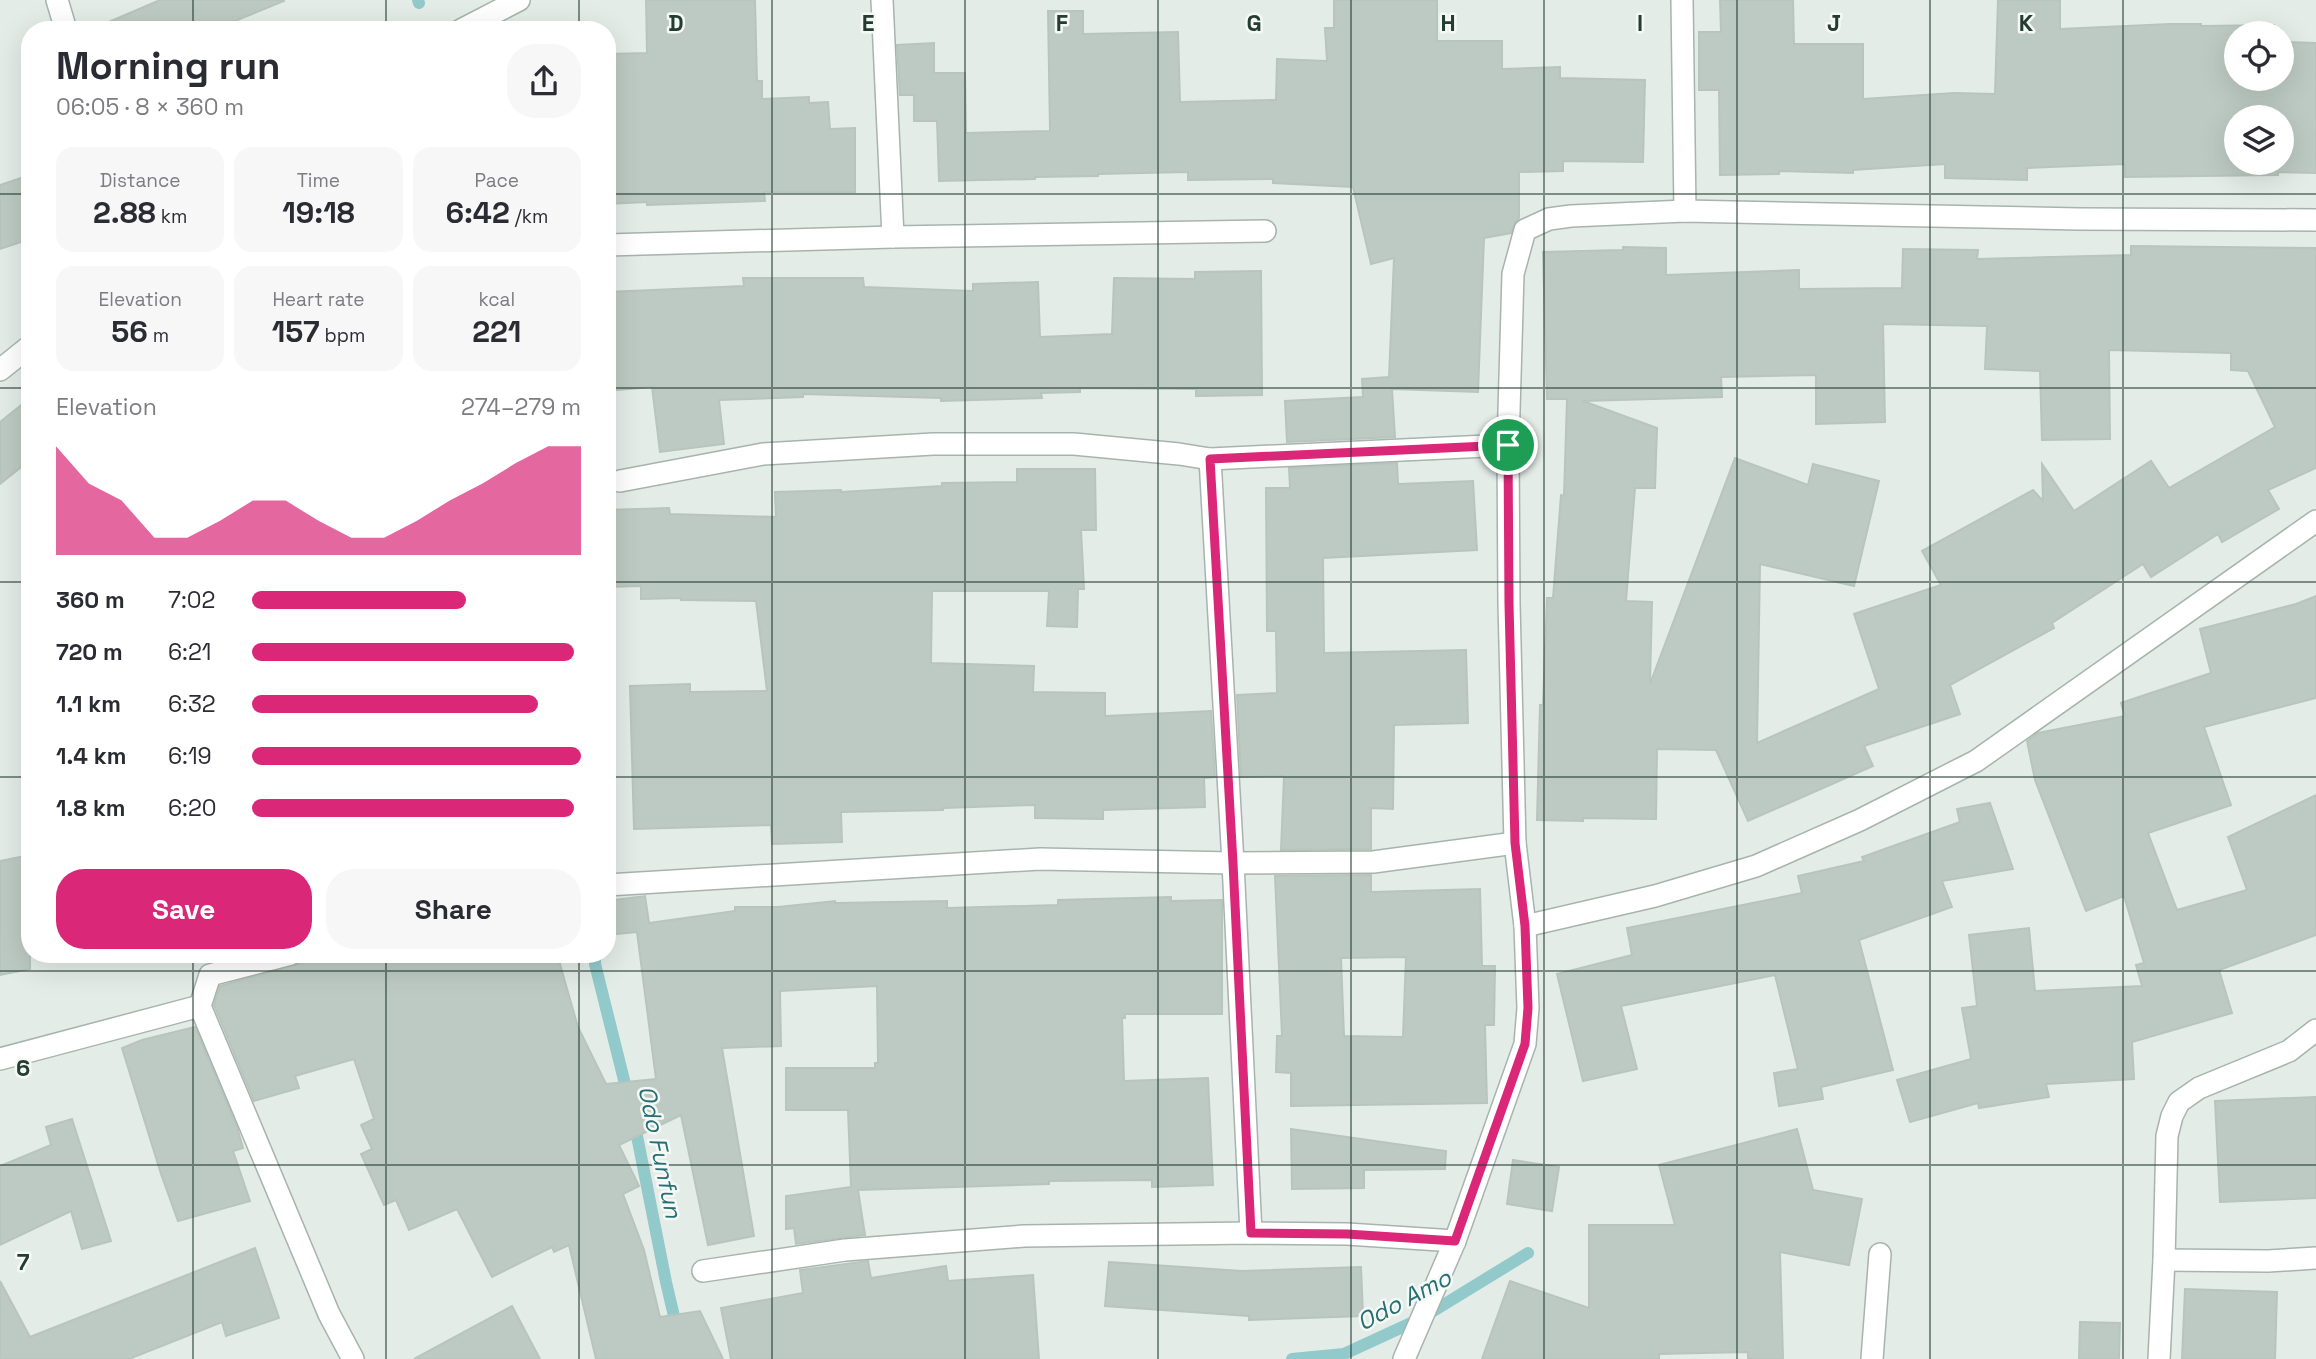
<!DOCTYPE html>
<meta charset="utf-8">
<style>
:root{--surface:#fff;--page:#f7f7f7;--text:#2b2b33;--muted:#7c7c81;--accent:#db2777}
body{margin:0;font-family:"Space Grotesk",sans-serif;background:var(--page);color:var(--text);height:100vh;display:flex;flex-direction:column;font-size:26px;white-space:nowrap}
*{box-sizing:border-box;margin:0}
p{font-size:23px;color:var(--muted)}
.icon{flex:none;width:38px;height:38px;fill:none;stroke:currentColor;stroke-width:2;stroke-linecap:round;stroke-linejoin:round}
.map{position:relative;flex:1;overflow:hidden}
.side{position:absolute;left:21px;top:21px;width:595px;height:942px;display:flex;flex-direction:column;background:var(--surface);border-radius:28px;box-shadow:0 7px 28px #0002}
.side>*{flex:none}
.fabs{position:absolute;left:2224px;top:21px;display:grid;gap:14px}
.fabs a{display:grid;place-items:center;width:70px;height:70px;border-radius:50%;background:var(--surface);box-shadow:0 7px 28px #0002;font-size:35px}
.pin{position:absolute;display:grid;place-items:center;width:60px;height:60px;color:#fff;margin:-30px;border:4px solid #fff;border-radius:50%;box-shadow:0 2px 7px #0007}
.round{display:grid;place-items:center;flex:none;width:74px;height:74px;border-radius:28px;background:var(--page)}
.summary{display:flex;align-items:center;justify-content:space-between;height:119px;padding:0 35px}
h1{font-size:38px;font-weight:700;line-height:52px}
.metrics{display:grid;grid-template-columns:repeat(3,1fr);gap:10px;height:119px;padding:7px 35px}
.metrics div{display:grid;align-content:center;border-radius:18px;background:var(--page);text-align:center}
.metrics b{font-size:30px;font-weight:700}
.metrics small{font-size:19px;font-weight:400}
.metrics p{font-size:19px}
.chart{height:196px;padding:14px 35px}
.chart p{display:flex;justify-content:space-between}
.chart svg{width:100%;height:126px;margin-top:7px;fill:var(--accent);opacity:.7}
.button{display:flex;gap:14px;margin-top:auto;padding:14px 35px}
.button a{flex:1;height:80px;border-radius:28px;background:var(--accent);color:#fff;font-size:28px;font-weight:700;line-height:80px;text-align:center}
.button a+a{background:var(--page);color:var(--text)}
ul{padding:0 35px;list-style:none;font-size:23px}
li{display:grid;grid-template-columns:112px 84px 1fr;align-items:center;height:52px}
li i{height:18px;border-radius:9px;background:var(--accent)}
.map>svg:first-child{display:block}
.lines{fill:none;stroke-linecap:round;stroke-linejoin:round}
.stream{stroke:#92c9cb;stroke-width:12}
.building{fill:#bdcac3;stroke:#b7c5be;stroke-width:2;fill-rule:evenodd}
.lane-casing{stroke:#a7b4ae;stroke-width:24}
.street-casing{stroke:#a7b4ae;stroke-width:24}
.lane{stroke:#fff;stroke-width:21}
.street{stroke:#fff;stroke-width:21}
.route-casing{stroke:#fff;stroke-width:14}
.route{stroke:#db2777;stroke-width:9}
.grid{fill:none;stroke:#253c33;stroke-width:2;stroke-opacity:0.55}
.labels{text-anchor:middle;stroke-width:5;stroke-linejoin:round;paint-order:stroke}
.water-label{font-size:24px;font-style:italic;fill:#256e72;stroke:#f5f9f6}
.grid-label{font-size:23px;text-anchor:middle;font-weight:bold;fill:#253c33;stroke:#f5f9f6;stroke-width:5;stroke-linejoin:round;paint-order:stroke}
</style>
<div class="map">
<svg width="2316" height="1359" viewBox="0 0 2316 1359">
<rect width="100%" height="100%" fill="#e4ece8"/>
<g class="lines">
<g class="stream">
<path d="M418,0l1,3"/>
<path d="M595,954v10l33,132"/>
<path d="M634,1121l32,161 18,77"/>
<path d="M1292,1359l52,-5 78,-36 106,-65"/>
</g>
</g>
<g class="building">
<path d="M160,0h123l1,1 -71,29h-123z"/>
<path d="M646,0h109l2,81h5v18l47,-2v6l19,-1 2,27 25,-1v64h-91l1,9 -118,4v-3l-40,2v-150l40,-1z"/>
<path d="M1334,0h103v41h65v28l58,-2v11l85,2 -2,82 -80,-1v10l-44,1v46l-4,4 -4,11 -27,5 -6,154 -86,-3 3,48 -108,5 -2,-41 78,-4 -1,-18 27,-2 5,-119 -23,6 -18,-77 -80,-4v-4l-85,1v-8l-90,2v2l-63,1v2l-96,2 -2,-60h-23v-26h-14l-3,-50 37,-2v30h31l1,60 84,-2 -2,-120h35v23l95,-2 2,70 96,-2 1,-41 50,2 -2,-33h9z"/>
<path d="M1720,0h73l1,44h69v55l91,-6 41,1 3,-94h62v29l110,-5h31v2l73,-1v8h-38v46h46v-37l34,1v130l-38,-1v3l-153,2v-13l-98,4v12l-82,-2v-14l-92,6v3l-74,-2v3l-59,1 -1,-85h-20v-58h22zM2236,117h46v46h-46z"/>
<path d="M30,175v64l-30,10v-64z"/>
<path d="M2131,246l185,2v220l-48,22 11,19 -57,33 -4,-8 -67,43 -8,-13 -91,59 2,5 -104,57 10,29 -96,32 9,20 -125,55 -32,-71 -59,-1 -1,70 -73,-1v3l-46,-1 3,-115h3l4,-107h6l8,-103 3,1 3,-97h-20l-4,-147 80,-2v-3l43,1v27l133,-5v19l103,-1 1,-39 75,1 -1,9 154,-4zM1883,324l104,2 -2,43 55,2 2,69 68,-1 -1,-89 122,3v17l17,1 27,56 -106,61 -18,-27 -77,50 -32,-47 1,37 -10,-11 -111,61 19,34 -87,29 25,75 -122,54 3,-179 94,22 25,-105 -66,-17 -5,21 -73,-27 -85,226 2,-82 -26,-1 9,-113h20l2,-60 -74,-27 139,-4 -1,-20 95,-2v49l69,-2z"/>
<path d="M1261,271l1,124 -66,1v-7l-116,-1v4l-39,1 1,5 -101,3v-3l-138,-4v3l-84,3 5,44 -64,8 -8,-65 -45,4v-99l137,-6 -1,-8h120l1,9 109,4v-7l65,-2 2,55 72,-3 2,-56 81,1v-7z"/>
<path d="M30,398v62l-30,24v-62z"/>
<path d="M1397,463l1,21 75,-3 4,69 -154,8 1,95 142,-3 2,73 -74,2 -1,84 -22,-1v41l-90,1 3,-74 -43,1 -4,-82 40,-2 -1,-62h-9l-1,-143h24l-1,-20z"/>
<path d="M1017,469h78l1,61h-15l3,59h-6l-1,38 -30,-1 2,-35h-117l-1,72 103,3 -1,26 72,1v23l106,-5 4,66 -11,1 1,29 -102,3v9l-68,-1v-13l-92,3v2l-102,2 1,30 -70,2 -1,-19 -137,4 -4,-143 60,-2v8l77,-1 -11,-90 -75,-1v-2l-40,1v-13l-34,1v-77l62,-2 1,6 106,3 -1,-25 66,-2v2l101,-6v-3l75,-1z"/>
<path d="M2316,596v102l-112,29 27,78 -83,28 29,77 70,-20 -19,-53 88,-42v140l-97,35 13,43 -100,29 2,37 -88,5 3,13 -70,11 -1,-5 -68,19 -13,-42 74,-21 -9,-51 15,-2 -8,-71 60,-7 6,63 107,-5 -6,-21 8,-2 -20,-67 -38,15 -51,-131 -8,-39 11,-8 87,-17 -4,-13 90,-30 -11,-44 96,-25z"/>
<path d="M1990,803l23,66 -71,12 10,26 -93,33 34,130 -72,17 2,12 -44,7 -5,-33 24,-4 -23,-94 -154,31 16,63 -54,12 -26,-107 75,-19 -5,-27 175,-35 -4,-17 66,-15 -2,-4 98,-35 -3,-13z"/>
<path d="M30,855v114l-30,6v-114z"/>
<path d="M1371,875v17l109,-3 2,77h13l-1,59h-9l2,78 -196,3v-33l-15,-1 1,-36h5l-7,-160zM1406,957l-3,80 -59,-1 -3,-78z"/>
<path d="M645,896l4,27 86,-12v-4h43l57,-6v2l112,-2v7l111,-3v-5l113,-3v4l51,-1v114h-97v4h-3l2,63 84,-3 5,107 -61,2v-7l-103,1v3l-191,6 7,45 -69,9 -2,-16 -8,1v-33l65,-9 -3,-77h-62v-42h89v-5h3l-1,-77 -97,5 1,55 -59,2 32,188 -46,9 -27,-130 -62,30 20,41 -16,8 21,56 16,67 40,-6 23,48h-127l-27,-114 -15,7 -2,-5 -60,30 -35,-68 -48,21 -13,-30 -12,5 -23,-51 11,-5 -11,-24 13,-6 -20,-60 -59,17 4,12 -45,13 -40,-96 6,-19 114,-32h223l21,73 28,57 50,-5 -19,-147 -30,3v-34z"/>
<path d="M195,1027l42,100 6,21 -10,3 17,50 -72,20 -17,-47 -39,-126 20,-8z"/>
<path d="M2316,1097v101l-96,4 -5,-101z"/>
<path d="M72,1119l39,122 -29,8 -11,-38 -71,34v-79l51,-21 -5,-18z"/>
<path d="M1291,1129l155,22 -1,18 -81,1v18l-72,1z"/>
<path d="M1797,1129l16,61 49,9 -13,66 -69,-13 3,107h-35v-7l-89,2v5h-177l28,-78 79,27v-83h86l-16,-60z"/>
<path d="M1513,1160l46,7 -7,44 -45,-7z"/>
<path d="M255,1248l24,70 -53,18 -4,-14 -93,37h-129v-78l30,56z"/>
<path d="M868,1261l3,17 75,-12 2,15 85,-6 6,84h-308l-10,-51 82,-15 -3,-23z"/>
<path d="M1109,1262l133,9 119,-4 2,49 -114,4v-4l-144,-10z"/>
<path d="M2185,1289l92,3 -2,67h-93z"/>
<path d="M512,1306l28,53h-126z"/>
<path d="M2080,1322l40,1 -1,36h-40z"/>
</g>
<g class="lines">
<g class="lane-casing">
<path id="lane" d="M1872,1359l8,-105"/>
</g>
<g class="street-casing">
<g id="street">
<path d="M57,0l9,30"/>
<path d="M882,0l11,237"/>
<path d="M1682,0l3,211"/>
<path d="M461,30l58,-30"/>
<path d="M607,245l286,-8 372,-6"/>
<path d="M0,370l30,-24"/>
<path d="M1210,459l23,404 18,370"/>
<path d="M620,481l143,-27 170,-10h141l105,10 31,5 298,-14"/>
<path d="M607,885l433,-26 193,4 140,-1 142,-19"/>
<path d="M1525,926l130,-30 101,-30 104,-46 116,-59 340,-240"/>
<path d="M200,1006l129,308 24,45"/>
<path d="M0,1059l200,-53 10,-31 81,-21"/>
<path d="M2164,1260l104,1 48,-3"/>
<path d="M703,1271l142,-21 179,-14 227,-3 96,1 108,7"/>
<path d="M1404,1359l51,-118 70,-197 3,-36 -3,-82 -10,-83 -6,-239 -1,-159 5,-171 12,-44 24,-11 22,-3 114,-5 394,8 237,1"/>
<path d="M2159,1359l5,-99 3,-124 5,-20 7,-14 20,-14 90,-37 27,-21"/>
</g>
</g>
<use href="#lane" class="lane"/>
<use href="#street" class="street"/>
</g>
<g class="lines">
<g class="route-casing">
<path id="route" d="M1508,445l1,159 6,239 10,83 3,82 -3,36 -70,197 -108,-7 -96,-1 -18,-370 -23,-404z"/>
</g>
<use href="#route" class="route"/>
</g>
<path class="grid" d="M193,0v30M386,0v30M579,0v30M772,0v1359M965,0v1359M1158,0v1359M1351,0v1359M1544,0v1359M1737,0v1359M1930,0v1359M2123,0v1359M0,194h30M607,194h1709M0,388h30M607,388h1709M0,582h30M607,582h1709M0,777h30M607,777h1709M193,954v405M386,954v405M579,954v405M0,971h2316M0,1165h2316"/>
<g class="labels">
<g class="water-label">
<text transform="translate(660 1152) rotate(78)" y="8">Odo Funfun</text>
<text transform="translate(1404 1300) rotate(-28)" y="8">Odo Amo</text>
</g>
</g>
<g class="grid-label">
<text x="676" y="31">D</text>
<text x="868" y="31">E</text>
<text x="1062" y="31">F</text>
<text x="1254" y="31">G</text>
<text x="1448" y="31">H</text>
<text x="1640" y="31">I</text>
<text x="1834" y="31">J</text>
<text x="2026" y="31">K</text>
<text x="23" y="1076">6</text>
<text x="23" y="1270">7</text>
</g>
</svg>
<div class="fabs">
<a><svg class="icon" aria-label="locate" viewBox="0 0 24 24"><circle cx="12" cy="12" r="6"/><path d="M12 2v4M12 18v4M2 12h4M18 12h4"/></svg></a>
<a><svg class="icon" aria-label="layers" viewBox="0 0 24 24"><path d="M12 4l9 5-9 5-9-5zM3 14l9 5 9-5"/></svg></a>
</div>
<div class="pin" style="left:1508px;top:445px;background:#1e9e55"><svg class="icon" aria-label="arrive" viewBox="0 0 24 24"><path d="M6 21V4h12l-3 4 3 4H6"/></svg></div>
<section class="side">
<div class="summary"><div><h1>Morning run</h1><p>06:05 · 8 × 360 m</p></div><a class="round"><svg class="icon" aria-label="share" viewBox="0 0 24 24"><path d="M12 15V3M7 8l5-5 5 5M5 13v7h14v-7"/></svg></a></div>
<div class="metrics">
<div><p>Distance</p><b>2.88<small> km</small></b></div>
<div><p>Time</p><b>19:18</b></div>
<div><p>Pace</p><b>6:42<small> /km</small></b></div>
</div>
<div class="metrics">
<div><p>Elevation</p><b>56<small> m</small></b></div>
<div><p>Heart rate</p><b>157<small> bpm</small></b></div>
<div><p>kcal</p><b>221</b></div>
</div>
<div class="chart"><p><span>Elevation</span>274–279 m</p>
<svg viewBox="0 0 160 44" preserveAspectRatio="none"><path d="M0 44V6L10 19L20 25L30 38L40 38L50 32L60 25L70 25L80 32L90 38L100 38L110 32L120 25L130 19L140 12L150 6L160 6V44z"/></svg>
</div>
<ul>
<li><b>360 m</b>7:02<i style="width:65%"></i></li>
<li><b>720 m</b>6:21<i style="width:98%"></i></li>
<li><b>1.1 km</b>6:32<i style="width:87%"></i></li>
<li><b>1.4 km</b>6:19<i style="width:100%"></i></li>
<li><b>1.8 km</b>6:20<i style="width:98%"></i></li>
</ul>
<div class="button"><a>Save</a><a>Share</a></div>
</section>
</div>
